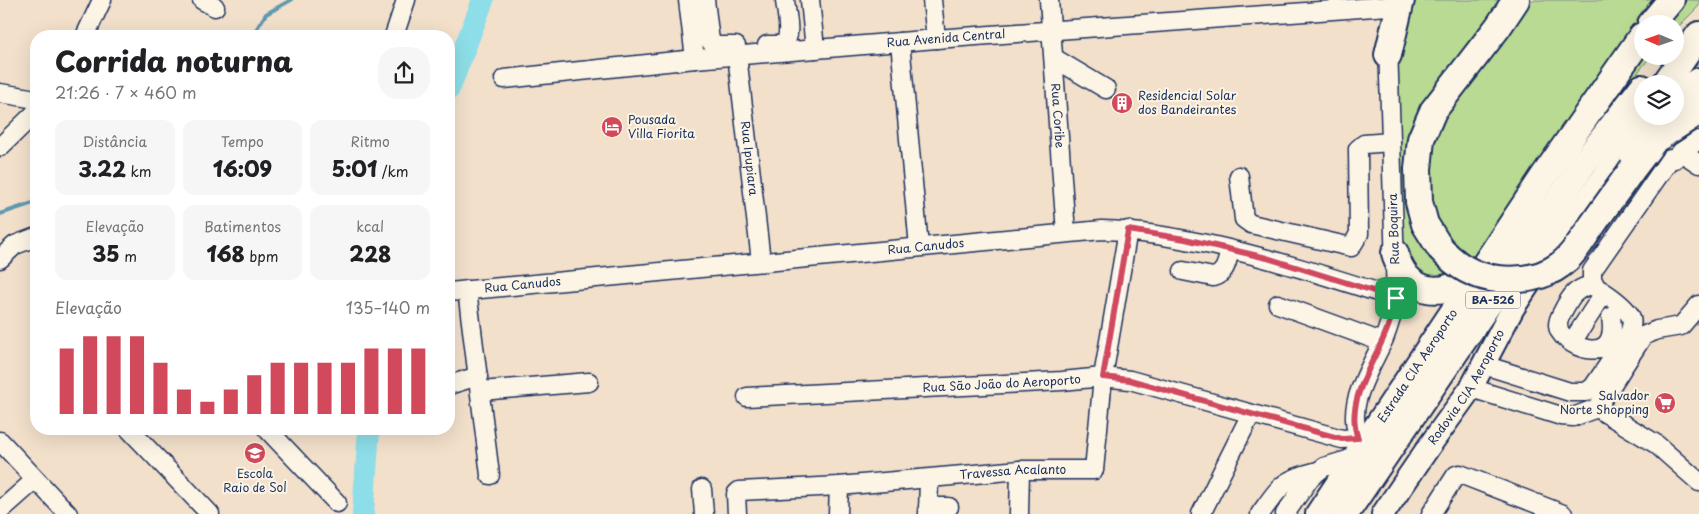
<!DOCTYPE html>
<html lang="pt">
<meta charset="utf-8">
<style>
:root{--surface:#fff;--page:#f6f6f6;--text:#202124;--muted:#757577;--accent:#d1495b}
body{margin:0;font-family:"Playpen Sans",sans-serif;background:var(--page);color:var(--text);height:100vh;display:flex;flex-direction:column;font-size:19px;white-space:nowrap}
*{box-sizing:border-box;margin:0}
p{font-size:16px;color:var(--muted)}
.icon{flex:none;width:28px;height:28px;fill:none;stroke:currentColor;stroke-width:2;stroke-linecap:round;stroke-linejoin:round}
.map{position:relative;flex:1;overflow:hidden}
.drawer{position:absolute;left:30px;top:30px;width:425px;height:405px;display:flex;flex-direction:column;background:var(--surface);border-radius:20px;box-shadow:0 5px 20px #0002}
.drawer>*{flex:none}
.needle{width:32px;rotate:272deg}
.controls{position:absolute;left:1634px;top:15px;display:grid;gap:10px}
.controls a{display:grid;place-items:center;width:50px;height:50px;border-radius:50%;background:var(--surface);box-shadow:0 5px 20px #0002;font-size:25px}
.pin{position:absolute;display:grid;place-items:center;width:42px;height:42px;color:#fff;margin:-21px;border-radius:10px;box-shadow:0 2px 8px #0006}
.round{display:grid;place-items:center;flex:none;width:52px;height:52px;border-radius:20px;background:var(--page)}
.head{display:flex;align-items:center;justify-content:space-between;height:85px;padding:0 25px}
h1{font-size:28px;font-weight:800;line-height:38px}
.stats{display:grid;grid-template-columns:repeat(3,1fr);gap:8px;height:85px;padding:5px 25px}
.stats div{display:grid;align-content:center;border-radius:12px;background:var(--page);text-align:center}
.stats b{font-size:21px;font-weight:800}
.stats small{font-size:14px;font-weight:400}
.stats p{font-size:14px}
.chart{height:140px;padding:10px 25px}
.chart p{display:flex;justify-content:space-between}
.chart svg{width:100%;height:90px;margin-top:5px;stroke:var(--accent);stroke-width:6}
.map>svg:first-child{display:block}
.green{fill:#b9da93;stroke:#6a8478}
.lines{fill:none;stroke-linecap:round;stroke-linejoin:round}
.stream{stroke:#5f98b1;stroke-width:4}
.river{stroke:#8ddee8;stroke-width:22}
.minor-casing{stroke:#1b2f5e;stroke-width:21}
.major-casing{stroke:#1b2f5e;stroke-width:26}
.highway-casing{stroke:#1b2f5e;stroke-width:30}
.minor{stroke:#fcf5e5;stroke-width:18}
.major{stroke:#fcf5e5;stroke-width:22}
.highway{stroke:#fcf5e5;stroke-width:26}
.highway-bridge-casing{stroke:#1b2f5e;stroke-width:30;stroke-linecap:butt}
.highway-bridge{stroke:#fcf5e5;stroke-width:26}
.route-casing{stroke:#fff;stroke-width:10}
.route{stroke:#d1495b;stroke-width:6}
.labels{text-anchor:middle;stroke-width:4;stroke-linejoin:round;paint-order:stroke}
.shield{fill:#fcf5e5;stroke:#5e6a86;stroke-width:1}
.shield-label{font-size:11px;font-weight:bold;fill:#1b2f5e}
.street-label{font-size:12px;fill:#1b2f5e;stroke:#fcf5e5}
.poi-label{font-size:12px;fill:#1b2f5e;stroke:#fcf5e5;text-anchor:start}
</style>
<div class="map">
<svg width="1699" height="514" viewBox="0 0 1699 514">
<rect width="100%" height="100%" fill="#f2e0cb"/>
<filter id="ink" filterUnits="userSpaceOnUse"><feTurbulence type="fractalNoise" baseFrequency=".02" numOctaves="2"/><feDisplacementMap in="SourceGraphic" scale="10" xChannelSelector="R" yChannelSelector="G"/><feConvolveMatrix kernelMatrix="1 2 1 2 8 2 1 2 1" color-interpolation-filters="sRGB"/></filter>
<g filter="url(#ink)">
<g class="green">
<path d="M1405,0h94l-2,10 -61,84 -24,105 51,79 -21,8 -40,-26 -7,-198z"/>
<path d="M1523,0h131l-182,265 -5,-3 -39,-49 3,-82z"/>
<path d="M1686,0h13v6l-24,24v-6h-7z"/>
<path d="M1642,56h9l-20,25 -5,-3z"/>
</g>
<g class="lines">
<g class="stream">
<path d="M252,36l14,-22 25,-14"/>
<path d="M0,214l36,-12"/>
</g>
<g class="river">
<path d="M449,89l34,-89"/>
<path d="M363,514l6,-85"/>
</g>
<g class="minor-casing">
<g id="minor">
<path d="M202,0l13,7"/>
<path d="M688,0l7,59"/>
<path d="M705,0l5,41 6,5h20"/>
<path d="M810,0l5,49"/>
<path d="M932,0l4,39"/>
<path id="s1" d="M1049,0l17,233"/>
<path d="M85,36l17,-36"/>
<path d="M394,36l12,-36"/>
<path d="M900,42l19,205"/>
<path d="M767,45h16c10,-9 3,-32 2,-45"/>
<path id="s2" d="M737,55l24,206"/>
<path d="M1054,58l52,31"/>
<path id="s3" d="M504,79l191,-20 241,-20 452,-33"/>
<path d="M0,93l36,6"/>
<path d="M1662,140l37,-24"/>
<path d="M0,147l36,-35"/>
<path d="M1681,152l18,12"/>
<path d="M1675,159l6,-7 18,-12"/>
<path d="M1239,176l5,43 7,5 100,23 8,-13 -1,-85 6,-5 27,-2"/>
<path d="M0,259l15,-14 21,-8"/>
<path d="M1183,271l30,6c13,-3 14,-16 17,-27"/>
<path d="M1596,287l-4,-8v-8l78,-112"/>
<path d="M467,290l23,185"/>
<path id="s4" d="M449,292l653,-62c39,1 76,8 114,16 61,14 120,33 180,52"/>
<path d="M1278,304l104,38"/>
<path d="M1572,342l32,-49"/>
<path d="M1484,365l86,27h16l7,-5 35,-51c2,-5 5,-12 3,-18 -2,-9 -32,-32 -41,-32 -5,0 -10,3 -14,6 -5,4 -8,10 -11,15 -3,6 -7,11 -7,18 0,20 62,47 53,-8"/>
<path d="M449,385l29,-9"/>
<path d="M1471,388l90,28 12,1 24,-9 59,36 43,38"/>
<path d="M481,391l108,-9"/>
<path id="s5" d="M747,397l315,-16 41,-4 27,3 212,59 16,-1"/>
<path d="M1597,408l46,-72 14,-6 24,-4 18,-21"/>
<path d="M129,429l81,85"/>
<path d="M267,429l70,74"/>
<path d="M0,441l68,73"/>
<path d="M1364,447c-24,-36 5,-75 20,-108 5,-13 9,-27 12,-41l-8,-253"/>
<path d="M702,489l2,25"/>
<path d="M928,507h21"/>
<path d="M0,511l35,-31"/>
<path id="s6" d="M737,514l-1,-20 3,-3 100,-5 181,-16h74l9,-93 25,-147"/>
<path d="M838,514l1,-28"/>
<path d="M928,514l1,-35"/>
<path d="M1019,514l1,-44"/>
<path d="M1201,514l50,-100"/>
<path d="M1260,514c21,-29 22,-34 58,-43"/>
<path d="M1285,514l25,-36 14,-11 34,-10"/>
<path d="M1431,514l25,-39 4,-1 103,40"/>
</g>
</g>
<g class="major-casing">
<g id="major">
<path d="M1675,95l24,-16"/>
<path id="s7" d="M1383,514l47,-69 41,-57 42,-80 25,-38 78,-111 11,-13"/>
</g>
</g>
<g class="highway-casing">
<g id="highway">
<path d="M1651,24l20,-24"/>
<path d="M1388,55l13,-55"/>
<path d="M1665,84l34,-49"/>
<path d="M1675,114l24,-17"/>
<path d="M1616,159l28,-43"/>
<path d="M1633,168l40,-52"/>
<path d="M1440,248l-15,-24 -6,-22 -1,-33 3,-30 12,-28 65,-84 18,-27"/>
<path d="M1395,253c11,43 50,47 80,19"/>
<path id="s8" d="M1319,514l225,-338 98,-140"/>
<path d="M1345,514l239,-351 58,-75"/>
</g>
</g>
<use href="#minor" class="minor"/>
<use href="#major" class="major"/>
<use href="#highway" class="highway"/>
<g class="highway-bridge-casing">
<path id="highway-bridge" d="M1440,248c15,17 34,29 58,31 21,2 45,-1 62,-14 13,-9 22,-25 31,-38 14,-20 28,-39 42,-59"/>
</g>
<use href="#highway-bridge" class="highway-bridge"/>
</g>
</g>
<g class="lines" filter="url(#ink)">
<g class="route-casing">
<path id="route" d="M1128,230l57,9 82,19 129,40c-3,14 -7,28 -13,41 -13,29 -38,66 -25,99l-16,1 -177,-49 -35,-10 -27,-3z"/>
</g>
<use href="#route" class="route"/>
</g>
<defs>
<g id="building-disc" transform="scale(1.125)"><circle r="9.5" fill="#d1495b" stroke="#fcf5e5"/><path d="M-4-6H4V6H1V3H-1V6H-4ZM-2.5-4.3h1.7v1.8h-1.7ZM.8-4.3h1.7v1.8H.8ZM-2.5-1h1.7V.8h-1.7ZM.8-1h1.7V.8H.8Z" fill="#fff"/></g>
<g id="hotel-disc" transform="scale(1.125)"><circle r="9.5" fill="#d1495b" stroke="#fcf5e5"/><path d="M-6-4.5h1.5V1H6V5H4.5V3h-9V5H-6ZM-4 0a1.8 1.8 0 1 1 3.6 0ZM.5 0V-2.5h3Q6-2.5 6 0Z" fill="#fff"/></g>
<g id="supermarket-disc" transform="scale(1.125)"><circle r="9.5" fill="#d1495b" stroke="#fcf5e5"/><path d="M-6-5.5h2.5l.6 2H6L4.5 2H-2.5L-4.4-4H-6ZM-1.5 3.2a1.3 1.3 0 1 0 .1 0ZM3 3.2a1.3 1.3 0 1 0 .1 0Z" fill="#fff"/></g>
<g id="school-disc" transform="scale(1.125)"><circle r="9.5" fill="#d1495b" stroke="#fcf5e5"/><path d="M0-5L7-2L0 1L-7-2ZM-4 1L0 2.5L4 1V4Q0 6-4 4Z" fill="#fff"/></g>
</defs>
<g fill-rule="evenodd">
<use href="#building-disc" x="1122" y="103"/>
<use href="#hotel-disc" x="612" y="127"/>
<use href="#supermarket-disc" x="1665" y="403"/>
<use href="#school-disc" x="255" y="453"/>
</g>
<g class="labels">
<rect class="shield" x="1465.5" y="291.5" width="55" height="17" rx="4"/>
<g class="shield-label">
<text x="1493" y="304">BA-526</text>
</g>
<g class="street-label">
<text dy="4" stroke="none"><textPath href="#s3" startOffset="444">Rua Avenida Central</textPath></text>
<text dy="4" stroke="none"><textPath href="#s1" startOffset="116">Rua Coribe</textPath></text>
<text dy="4" stroke="none"><textPath href="#s2" startOffset="104">Rua Ipupiara</textPath></text>
<text transform="translate(1394 229) rotate(-92)" y="4">Rua Boquira</text>
<text dy="4" stroke="none"><textPath href="#s4" startOffset="479">Rua Canudos</textPath></text>
<text dy="4" stroke="none"><textPath href="#s4" startOffset="74">Rua Canudos</textPath></text>
<text dy="4" stroke="none"><textPath href="#s8" startOffset="178">Estrada CIA Aeroporto</textPath></text>
<text dy="4" stroke="none"><textPath href="#s5" startOffset="255">Rua São João do Aeroporto</textPath></text>
<text dy="4" stroke="none"><textPath href="#s7" startOffset="152">Rodovia CIA Aeroporto</textPath></text>
<text dy="4" stroke="none"><textPath href="#s6" startOffset="299">Travessa Acalanto</textPath></text>
</g>
<g class="poi-label">
<text x="1138" y="100">Residencial Solar<tspan x="1138" dy="14">dos Bandeirantes</tspan></text>
<text x="628" y="124">Pousada<tspan x="628" dy="14">Villa Fiorita</tspan></text>
<text x="1649" y="400" text-anchor="end">Salvador<tspan x="1649" dy="14">Norte Shopping</tspan></text>
<text x="255" y="478" text-anchor="middle">Escola<tspan x="255" dy="14">Raio de Sol</tspan></text>
</g>
</g>
</svg>
<div class="controls">
<a><svg class="needle" viewBox="-14 -14 28 28"><path d="M0-13l5 13h-10z" fill="#e53935"/><path d="M0 13l5-13h-10z" fill="#757577"/></svg></a>
<a><svg class="icon" aria-label="layers" viewBox="0 0 24 24"><path d="M12 4l9 5-9 5-9-5zM3 14l9 5 9-5"/></svg></a>
</div>
<div class="pin" style="left:1396px;top:298px;background:#1e9e55"><svg class="icon" aria-label="arrive" viewBox="0 0 24 24"><path d="M6 21V4h12l-3 4 3 4H6"/></svg></div>
<section class="drawer">
<div class="head"><div><h1>Corrida noturna</h1><p>21:26 · 7 × 460 m</p></div><a class="round"><svg class="icon" aria-label="share" viewBox="0 0 24 24"><path d="M12 15V3M7 8l5-5 5 5M5 13v7h14v-7"/></svg></a></div>
<div class="stats">
<div><p>Distância</p><b>3.22<small> km</small></b></div>
<div><p>Tempo</p><b>16:09</b></div>
<div><p>Ritmo</p><b>5:01<small> /km</small></b></div>
</div>
<div class="stats">
<div><p>Elevação</p><b>35<small> m</small></b></div>
<div><p>Batimentos</p><b>168<small> bpm</small></b></div>
<div><p>kcal</p><b>228</b></div>
</div>
<div class="chart"><p><span>Elevação</span>135–140 m</p>
<svg viewBox="0 0 160 44" preserveAspectRatio="none"><path d="M5 44V12M15 44V6M25 44V6M35 44V6M45 44V19M55 44V32M65 44V38M75 44V32M85 44V25M95 44V19M105 44V19M115 44V19M125 44V19M135 44V12M145 44V12M155 44V12"/></svg>
</div>
</section>
</div>
